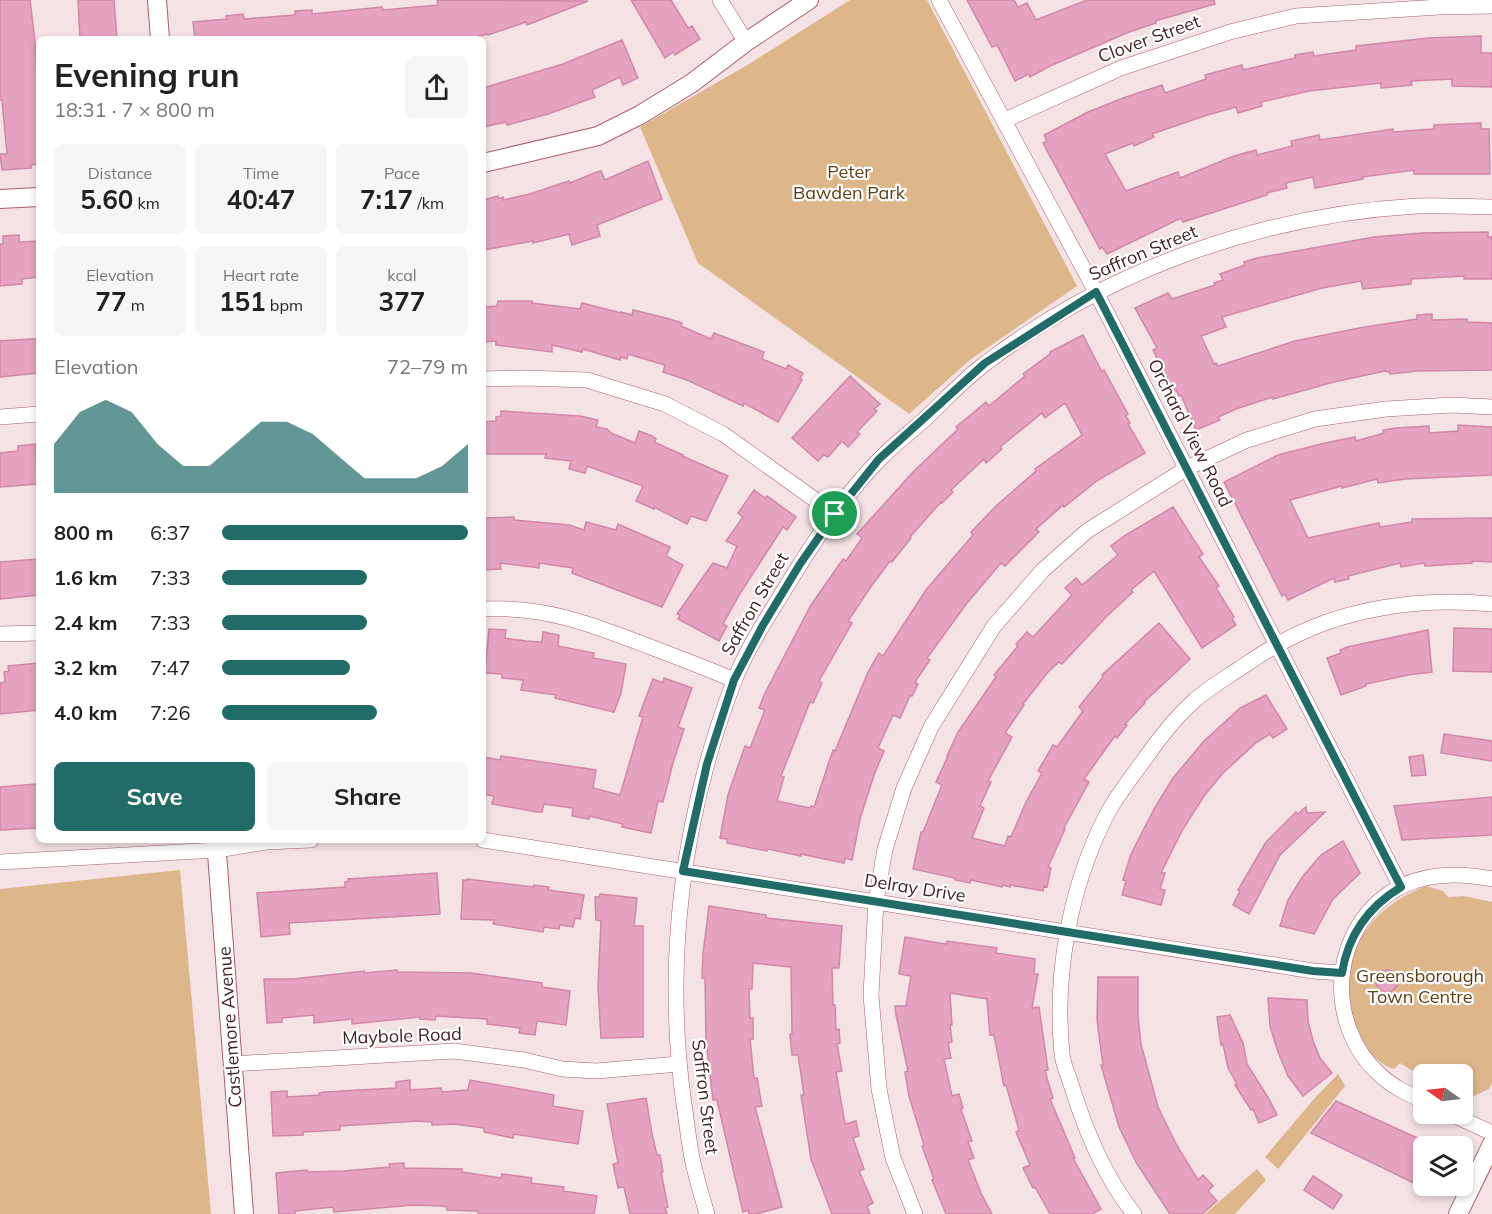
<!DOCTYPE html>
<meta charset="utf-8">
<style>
:root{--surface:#fff;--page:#f6f6f6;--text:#222;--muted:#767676;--accent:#216c69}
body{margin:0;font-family:Mulish,sans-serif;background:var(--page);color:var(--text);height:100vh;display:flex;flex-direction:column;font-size:22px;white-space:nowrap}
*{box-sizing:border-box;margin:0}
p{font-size:20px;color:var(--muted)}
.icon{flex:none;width:33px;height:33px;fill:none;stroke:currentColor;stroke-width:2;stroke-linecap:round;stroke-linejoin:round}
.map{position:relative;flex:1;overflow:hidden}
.drawer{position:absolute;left:36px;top:36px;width:450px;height:807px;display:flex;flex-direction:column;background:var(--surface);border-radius:9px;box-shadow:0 3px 9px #0003}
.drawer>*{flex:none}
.needle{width:39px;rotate:284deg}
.fabs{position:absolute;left:1413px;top:1064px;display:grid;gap:12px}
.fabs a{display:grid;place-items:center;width:60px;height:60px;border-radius:9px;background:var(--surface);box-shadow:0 3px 9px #0003;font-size:30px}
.pin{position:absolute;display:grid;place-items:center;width:51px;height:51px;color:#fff;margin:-26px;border:3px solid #fff;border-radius:50%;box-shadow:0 2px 6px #0007}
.round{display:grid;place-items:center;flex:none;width:63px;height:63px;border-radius:9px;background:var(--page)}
.headline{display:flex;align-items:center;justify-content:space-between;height:102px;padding:0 18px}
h1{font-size:33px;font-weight:700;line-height:45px}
.figures{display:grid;grid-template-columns:repeat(3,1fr);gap:9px;height:102px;padding:6px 18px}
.figures div{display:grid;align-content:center;border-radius:9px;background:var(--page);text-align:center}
.figures b{font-size:26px;font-weight:700}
.figures small{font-size:16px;font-weight:400}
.figures p{font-size:16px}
.chart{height:168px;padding:12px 18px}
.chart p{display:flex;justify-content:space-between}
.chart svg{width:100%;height:108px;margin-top:6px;fill:var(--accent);opacity:.7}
.action{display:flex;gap:12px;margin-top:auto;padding:12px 18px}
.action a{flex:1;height:69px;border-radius:9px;background:var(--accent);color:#fff;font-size:24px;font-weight:700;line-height:69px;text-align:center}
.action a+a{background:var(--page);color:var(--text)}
ul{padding:0 18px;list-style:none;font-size:20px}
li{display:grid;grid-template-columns:96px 72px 1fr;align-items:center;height:45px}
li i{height:15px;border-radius:8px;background:var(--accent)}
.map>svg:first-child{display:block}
.green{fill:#ddb78a}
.building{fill:#e6a3c0;stroke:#d187a8;stroke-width:1.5;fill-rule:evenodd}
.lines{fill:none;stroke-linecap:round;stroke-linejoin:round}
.minor-casing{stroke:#ac5f6a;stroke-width:16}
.tertiary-casing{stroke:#ac5f6a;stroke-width:20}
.minor{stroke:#fff;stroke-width:15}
.tertiary{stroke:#fff;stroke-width:18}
.route-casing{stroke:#fff;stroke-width:12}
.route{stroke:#216c69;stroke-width:8}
.labels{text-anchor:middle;stroke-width:4.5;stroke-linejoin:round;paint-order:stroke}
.street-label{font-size:18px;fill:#442328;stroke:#fff}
.park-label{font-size:18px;fill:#5d3e14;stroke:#fff}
</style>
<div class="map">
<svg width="1492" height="1214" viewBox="0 0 1492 1214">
<rect width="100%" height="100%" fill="#f4e2e4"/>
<g class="green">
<path d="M850,0h77l150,286 -106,73 -62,55 -211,-151 -58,-136 109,-63z"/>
<path d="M180,870l31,344h-211v-325z"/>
<path d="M1426,886l17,5 5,6 16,-1 28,6v181l-3,6 -19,9 -7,-3 -1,-21h-38l-1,3 -23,-14 -6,6c-19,-7 -28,-19 -36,-39 -27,-64 5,-120 68,-144z"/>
<path d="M1338,1074l7,12 -67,83 -13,-12 48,-57z"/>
<path d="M1257,1169l9,11 -31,34h-30z"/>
</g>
<g class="building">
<path d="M0,0h30l5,42 4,70v52l-8,1v3l-29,2 -2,-16h7l-5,-54h-2z"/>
<path d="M78,0h36l3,39h-37z"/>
<path d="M437,0l151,1 -61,24 -1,-3 -38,13v-1l-22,5h-271l-2,-17 34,-3 -1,-3 17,-2 1,5 51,-4v-4l17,-1v4l70,-7 1,3 55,-5z"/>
<path d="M631,0h40l17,28 4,-2 8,13 -25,16 -2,-3 -8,6z"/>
<path d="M967,0h47l4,7 9,-4 9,17 51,-20h127l1,4 -60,17 1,2 -27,9 -79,34 -20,11 -1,-3 -14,7 -18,-36 -5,2z"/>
<path d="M1481,36v17h11v34l-40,-1v-7l-41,2 1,4 -31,3v-5l-72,8 -48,11 1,4 -24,7 -2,-6 -32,9 -52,18 2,3 -20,9 -1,-3 -28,11 21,37 52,-19 2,6 54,-22 22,-6 1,5 35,-9 -1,-5 28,-6 1,5 73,-11v3l41,-3v-4l47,-2v6h8l1,45h-76v-4l-52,7 1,2 -48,9 -2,-11 -27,6 1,5 -20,5v2l-84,27 -2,-4 -74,36 -5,-7 -2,2 -57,-106 4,-2 -3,-6 42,-22 37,-15 39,-13 3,8 41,-14 -1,-4 37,-10 1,5 52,-12v-3l18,-3 1,4 42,-6v-4l73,-8z"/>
<path d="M622,40l16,38 -15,7 -3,-8 -28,13 3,7 -47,17 -41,11 -1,-3 -23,5v-39l80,-24z"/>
<path d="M648,161l14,38 -65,26 3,11 -28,9 -3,-11 -36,9v-2l-50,9v-50l15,-4v3l5,-2v3l27,-6 39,-13 1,2 27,-11 4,-1 4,9z"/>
<path d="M1488,232v5h4v42h-28v-3l-53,3v5l-48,5 -2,-8 -39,7 -100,29 4,10 -25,9 13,28 2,-1 2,3 77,-25 64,-13 58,-9v-4l15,-1v6l35,-1v3l25,1v47l-74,1 -28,3 -1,-2 -4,-1 -51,11 -61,17v-2l-37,12 -18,8 2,3 -24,10 -15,-35 -2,1 -3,-6 -2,1 -21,-41 4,-2 -22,-40 33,-15 4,6 43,-14 -1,-2 9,-3 -3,-6 25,-9 -1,-3 13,-4 117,-21 48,-4z"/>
<path d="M19,235v7l20,-1v36l-17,2v5l-22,2v-42h3v-8z"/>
<path d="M498,301h34v2l48,6 2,-6 39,10v-1l11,3 1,-5 33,8 16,5 -1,3 30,13 3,-6 50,19 -2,7 24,10 2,-4 15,8 -3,6 2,1 -24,42 -34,-19 -1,3 -56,-26 -24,-8 2,-7 -37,-11 -1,5 -6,-2 -1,3 -37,-11 -1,3 -30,-7v7l-56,-7v-4l-13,1v-35l14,-1z"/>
<path d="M1083,335l19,37 2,-2 24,44 -2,2 4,7 -2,1 17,29 -47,27 -34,27 -1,-2 -27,24 3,3 -34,34 -4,-3 -34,40 -40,55 3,2 -15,22 3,2 -6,12h-2l-10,22 -7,-3 -15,33 6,3 -10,24 -14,44 -8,41 -7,-2 -1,5 -43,-9v2l-33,-7 -1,2 -40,-8v-4l-7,-1 8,-43 17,-49 5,2 15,-38 -6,-2 6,-15 46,-88 32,-46 3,2 16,-23 -5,-4 56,-62 45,-43 -2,-2 30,-25 3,4 36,-30 -2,-2 27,-20v-2zM1065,403l17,32 -47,34 1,2 -40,35 -25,26 2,3 -47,55 -43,66 -4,-3 -11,19 -33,79 -2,-1 -19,57 -3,-1 -1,2 -33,-7 7,-24 -3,-1 29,-74 3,1 9,-20 -3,-2 33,-58 -4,-2 22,-33 20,-27 2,1 19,-24 -1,-1 31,-35 1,1 11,-11 -2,-2 33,-31 2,4 16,-14 -2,-2 42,-34 3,5z"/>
<path d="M29,339h10v34l-39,4v-36z"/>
<path d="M850,376l30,28 -6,5 3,2 -20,21 3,2 -12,13 -6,-6 -14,16 -4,-2 -6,6 -26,-23z"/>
<path d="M501,411l79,5 18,4 -2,7 11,2 4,4 24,10 4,-12 13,5 4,3 -2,3 29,13 -1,1 46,20 -22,45 -15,-5 -4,8 -33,-17v2l-18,-8 7,-15 -56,-20 -2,7 -16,-4 2,-8 -26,-3 1,-4h-63v-32l13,-1v-4l5,-1z"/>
<path d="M1458,425l34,2v48l-87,4 -27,4 -1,-4 -35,9v-2l-52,14 18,38 71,-15 1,4 32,-5v-3l80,-1v44l-20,-1v2l-47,3 -1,-3 -23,4 -1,-4 -52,13 1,3 -14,3 -1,-4 -46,22 -3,-6 -3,2 -58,-114 54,-27 47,-12 30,-6 1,4 28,-8 -1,-3 13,-2 33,-2v7l29,-2z"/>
<path d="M35,444l3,40 -38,3v-34l18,-2v-5z"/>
<path d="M754,490l11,8 2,-2 29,21 -9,13 -4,-3 -42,65 -18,32 4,2 -8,15 -41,-22 2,-4 -3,-1 36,-51 14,5 10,-22 -11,-5 17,-24 -5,-4z"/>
<path d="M1173,507l30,47 -4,3 20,29 -3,2 18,29 -2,2 4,6 -34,23 -48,-77 -23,19 2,2 -27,25 -44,47 -3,-2 -11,10 -25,32 1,1 -19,28 7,4 -24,44 3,1 -11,24 4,2 -12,30 33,8 3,-10 3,1 15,-35 16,-29 -4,-2 15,-26 4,2 26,-36 -4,-4 24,-30 -1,-2 57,-52 31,36 -46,43 1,1 -20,21 2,1 -10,13 -2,-2 -31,43 5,3 -25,46 1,1 -17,38 3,1 -4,19 -3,-1 -1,5 -33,-6v2l-7,-2 -1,2 -31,-7 -1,3 -15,-3v-2l-42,-9 8,-37h2l19,-47 -6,-3 12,-26h-1l11,-24 38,-55 -2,-2 24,-29 -2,-2 11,-12 6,5 39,-42 -7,-7 11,-10 6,7 36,-30 -7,-9 13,-10z"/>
<path d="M514,517v3l55,5 15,5 2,-8 30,8 2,-6 52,23 -4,9 17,9 -21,42 -90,-34 1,-5 -34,-5v5l-39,-5 1,6 -18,1v-52z"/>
<path d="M39,559v36l-39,4v-37z"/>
<path d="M1454,628l38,1v43l-39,-1z"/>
<path d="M489,629l17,1 -1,8 21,3 16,1 1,-10 16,3 -1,11 36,7 -1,5 33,6 -5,29 -7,19 -59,-14 1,-3 -35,-5 2,-10 -21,-2v-4l-17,-1z"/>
<path d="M1428,630l4,42 -24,3 -42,9v2l-25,9 -14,-37 14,-5 -1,-3 7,-3z"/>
<path d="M39,663v47l-39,4v-31l5,-1 -1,-10 5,-1 -1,-5z"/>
<path d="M664,678l28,10 -14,39 6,2 -11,34 -10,39 -5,-1 -7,32 -29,-6 1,-3 -34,-8v3l-17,-3 1,-8 -29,-4 -2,8h-5l-45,-8 2,-8 -11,-2v-37l17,3 1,-4 95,14 -3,18 27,7 23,-78 -4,-1 14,-37 10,4z"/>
<path d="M1266,695l21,34 -14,9 -3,-4 -13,8 -34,31 -19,23 -21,33 -22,44h4l-5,16 5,1 -4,15 -39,-10 4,-14 -3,-1 8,-26 23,-45 19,-31 31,-37 36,-33z"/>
<path d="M1444,734l48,7v20l-51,-8z"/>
<path d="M1423,755l3,20 -14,1 -3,-19z"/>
<path d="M36,784v3h3v41l-39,2v-43z"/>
<path d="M1492,797v38l-90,5 -8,-34z"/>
<path d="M1306,807l1,6 18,-1 -45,43 -31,59 -16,-9 7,-14 -2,-1 28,-48 30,-30 2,2z"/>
<path d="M1343,841l17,32 -27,26 -19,35 -34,-8 8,-26 15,-24 18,-21z"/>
<path d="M437,873l3,41 -151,9 1,11 -29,3 -4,-44 88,-6v-5l4,-1 -1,-2z"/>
<path d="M467,879l67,8v-2l15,2 -1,3 36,5 -4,24 -5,-1 -2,9 -13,-2 -1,4 -15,-2 -1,5 -50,-8 1,-4 -33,-1 2,-39h4z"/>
<path d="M600,894l37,4 -3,28h9v111l-42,1 -3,-51 3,-66 -5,-1 -1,-23h4z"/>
<path d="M709,906l57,9v3l76,8 -3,42h-7l1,37h2l1,25 3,-1 1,14 -3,1 5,27 -6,1 9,52 11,-3 3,15 -6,2 11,31 -5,2 14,32 -6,3 3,8h-38l-21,-55 -10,-64h3l-6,-40h-6l-2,-21h2l-1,-67 -38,-4 -1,26h-3l1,29h3v21h-3l4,39h3l5,28 -7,1 27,100 -26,7h-7l-1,-4 -5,2 -26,-112h-4l-7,-61 -1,-61h-3l1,-24z"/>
<path d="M905,937l34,6 8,1v-3l35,5 15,2 -1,5 39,6 -1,15h4l-6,34 7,-1 9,63 -3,1 8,27 -3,1 25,59h-2l28,51 -9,5h-42l-15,-27 -2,1 -10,-20 7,-3 -14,-33 3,-2 -13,-45 -2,1 -10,-51h-4l-3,-36 -37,-6 2,32h-2l2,17 -4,1 3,15 -7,1 8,37 7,-2 4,14 -2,1 11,32 -4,1 6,16 -6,2 13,33 11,21h-46l-14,-34 2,-1 -12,-33 2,-1 -15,-49 -4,-24 3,-1 -12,-56 -1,-9h11l5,-30 -12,-2z"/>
<circle cx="1387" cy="981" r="11"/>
<path d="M397,970v2l74,1 71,10v4l28,4 -4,34 -29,-4 -2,14 -16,-2 1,-5 -33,-4v-5l-51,-3 -1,4 -15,-1v-2l-68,7v-5l-38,4v-8l-32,3v4l-15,1 -3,-44h29l71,-8v2z"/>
<path d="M1098,977h40v40l3,27 17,63 18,37 22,36 5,-5 10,11 -5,5 9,10 -15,13h-32l-33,-50 -18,-37 -18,-62h2l-6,-45z"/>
<path d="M1268,998l39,2 1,21 5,20 7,17 12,15 -29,23 -15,-20 -10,-24 -8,-26z"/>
<path d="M1230,1015l13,28 4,21 22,35 8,16 -18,8 -6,-14 -2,1 -16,-25 2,-1 -9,-16 -5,-24 -2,1 -4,-28z"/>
<path d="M410,1080v10l31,-2 1,4 26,-2 2,-10 84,15 -1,11 30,5 -5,33 -64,-10 -1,4 -29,-6v-4l-30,-4 -22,1v-3l-15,-1 -77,5v4l-37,2v3l-30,1 -2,-44 16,-1v6l33,-2 -1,-2 6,-1 71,-4v-6z"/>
<path d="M646,1098l6,36 5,21h3l3,17h-2l7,35 -3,1 2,6h-37l-6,-27 -6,1 -5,-24 5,-1 -11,-59z"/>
<path d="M1336,1101l88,40v47l-113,-55z"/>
<path d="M404,1163v5l58,1v3l39,6 1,-4 30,4 -1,5 33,4 -1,4 34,5 -3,18h-116v-3l-31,-1v-3l-5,-1 -29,-1 -79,7 -1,-5 -38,4v3h-16l-3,-41 31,-3v2l37,-1 46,-4 -1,-3z"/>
<path d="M1313,1176l29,19 -9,14 -29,-19z"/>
</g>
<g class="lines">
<g class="minor-casing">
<g id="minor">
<path d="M720,0l26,42"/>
<path d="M939,0l157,292 305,595"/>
<path d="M1005,120l116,-52 109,-36 66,-16 143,-9 53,-1"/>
<path d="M483,379l42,-1 62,2 78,24 58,30 112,80"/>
<path d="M0,417l39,-3"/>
<path d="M483,609c62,-3 108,15 165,37 29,11 58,22 86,34"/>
<path d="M0,634l39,-1"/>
<path d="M483,840l830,131 29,2"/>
<path d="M0,862l217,-12 49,-8 45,-2"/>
<path d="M232,1064l222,-13 70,9 38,9 34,2 83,-7"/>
<path d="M1424,1101c-16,-7 -31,-14 -44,-26 -58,-52 -50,-153 22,-189 29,-14 60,-13 90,-7"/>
<path d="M1449,1113l43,20"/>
<path d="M707,1214c-5,-17 -10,-34 -14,-51 -4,-19 -6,-39 -9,-59 -20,-142 -2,-286 49,-420 14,-37 38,-72 58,-105 25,-41 55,-86 89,-120 14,-15 31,-27 45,-40 20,-19 39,-40 61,-56 122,-94 277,-148 431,-157 25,-1 50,1 75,1"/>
<path d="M915,1214l-22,-56 -14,-69 -8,-94 5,-94 9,-52 19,-61 27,-61 63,-101 49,-56 44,-39 100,-63 60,-28 68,-21 71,-10 66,-4 40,2"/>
<path d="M1134,1214c-30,-38 -49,-84 -63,-130 -3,-9 -8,-20 -9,-30 -8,-80 8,-167 44,-238 11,-21 27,-41 41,-60 14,-20 29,-39 47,-55 13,-12 30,-22 45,-32 12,-8 25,-17 38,-24 64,-37 142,-48 215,-41"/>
</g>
</g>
<g class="tertiary-casing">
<g id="tertiary">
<path d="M157,0l3,39"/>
<path d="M483,163l115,-27 42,-21 52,-32 54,-41 63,-42"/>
<path d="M0,199l39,-2"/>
<path d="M216,840l28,374"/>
<path d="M1458,1214l34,-70"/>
</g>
</g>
<use href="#minor" class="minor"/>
<use href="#tertiary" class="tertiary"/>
</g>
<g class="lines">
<g class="route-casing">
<path id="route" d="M1096,292l305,595c-33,20 -53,48 -59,86l-29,-2 -630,-100 24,-107 27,-84 29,-55 37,-61 35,-50 44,-55 106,-96z"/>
</g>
<use href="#route" class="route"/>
</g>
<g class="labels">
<g class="street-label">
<text transform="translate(1149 39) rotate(-20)" y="6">Clover Street</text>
<text transform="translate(1143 253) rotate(-23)" y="6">Saffron Street</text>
<text transform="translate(1190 433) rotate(63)" y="6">Orchard View Road</text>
<text transform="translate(755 604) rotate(-60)" y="6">Saffron Street</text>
<text transform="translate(915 888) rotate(9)" y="6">Delray Drive</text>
<text transform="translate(230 1027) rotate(-94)" y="6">Castlemore Avenue</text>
<text transform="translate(402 1036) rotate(-2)" y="6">Maybole Road</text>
<text transform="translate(705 1097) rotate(83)" y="6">Saffron Street</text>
</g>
<g class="park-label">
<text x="849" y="178">Peter<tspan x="849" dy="21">Bawden Park</tspan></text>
<text x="1420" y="982">Greensborough<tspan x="1420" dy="21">Town Centre</tspan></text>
</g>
</g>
</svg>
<div class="fabs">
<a><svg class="needle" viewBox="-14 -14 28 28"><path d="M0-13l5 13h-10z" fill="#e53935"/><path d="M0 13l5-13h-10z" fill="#767676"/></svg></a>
<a><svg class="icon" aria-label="layers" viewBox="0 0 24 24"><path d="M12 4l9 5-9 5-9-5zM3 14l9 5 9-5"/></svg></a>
</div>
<div class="pin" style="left:835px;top:514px;background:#1e9e55"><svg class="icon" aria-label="arrive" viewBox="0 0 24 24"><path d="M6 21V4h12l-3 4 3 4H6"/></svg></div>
<section class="drawer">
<div class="headline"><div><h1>Evening run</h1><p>18:31 · 7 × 800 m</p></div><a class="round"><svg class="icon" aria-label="share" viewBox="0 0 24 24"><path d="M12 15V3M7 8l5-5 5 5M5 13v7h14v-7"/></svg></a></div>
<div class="figures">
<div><p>Distance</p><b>5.60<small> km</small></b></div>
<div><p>Time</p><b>40:47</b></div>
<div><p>Pace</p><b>7:17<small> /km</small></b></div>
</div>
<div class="figures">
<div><p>Elevation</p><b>77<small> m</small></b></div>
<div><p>Heart rate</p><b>151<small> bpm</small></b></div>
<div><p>kcal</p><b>377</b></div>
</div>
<div class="chart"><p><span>Elevation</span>72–79 m</p>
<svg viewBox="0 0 160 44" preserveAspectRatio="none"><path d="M0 44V24L10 11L20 6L30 11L40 24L50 33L60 33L70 24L80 15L90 15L100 20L110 29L120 38L130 38L140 38L150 33L160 24V44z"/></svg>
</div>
<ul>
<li><b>800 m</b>6:37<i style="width:100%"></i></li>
<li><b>1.6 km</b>7:33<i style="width:59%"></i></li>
<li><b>2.4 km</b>7:33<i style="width:59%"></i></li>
<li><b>3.2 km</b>7:47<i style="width:52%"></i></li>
<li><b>4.0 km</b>7:26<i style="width:63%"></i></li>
</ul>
<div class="action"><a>Save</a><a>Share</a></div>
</section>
</div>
